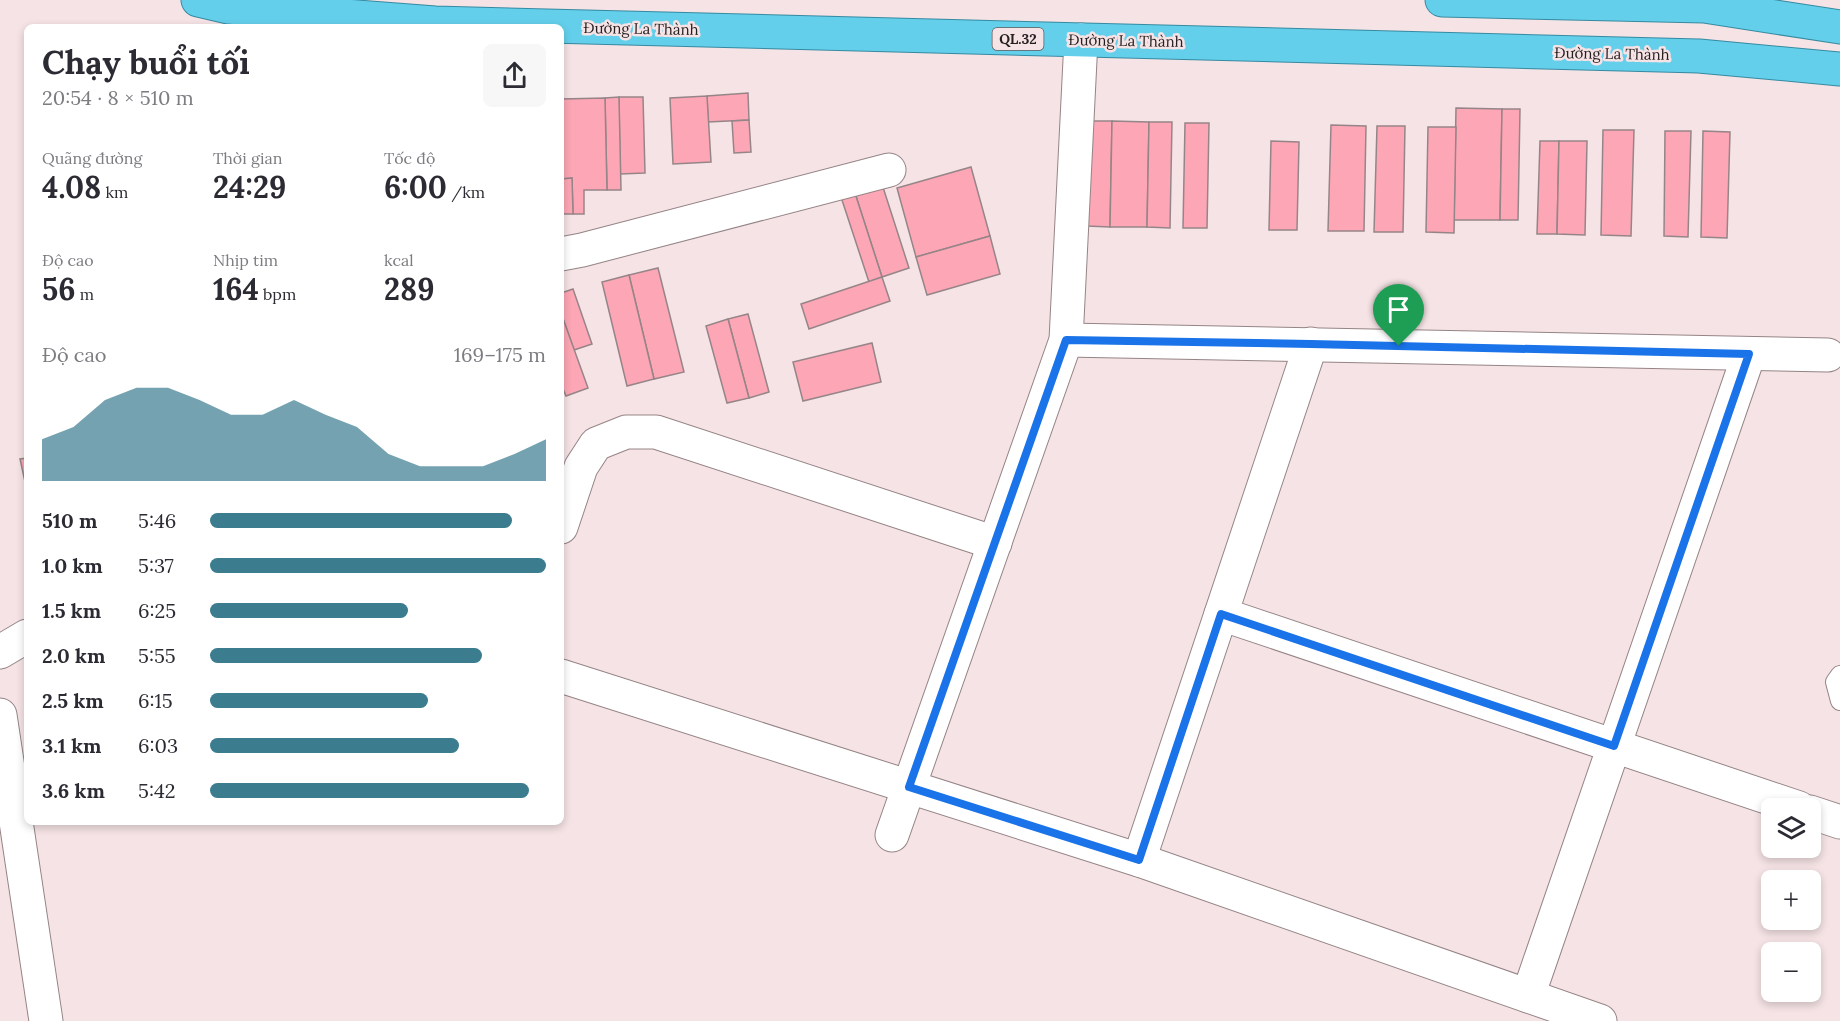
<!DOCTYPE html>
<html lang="vi">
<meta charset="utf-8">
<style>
:root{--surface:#fff;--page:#f7f7f7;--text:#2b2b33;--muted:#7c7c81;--accent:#3b7c8f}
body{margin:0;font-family:Lora,serif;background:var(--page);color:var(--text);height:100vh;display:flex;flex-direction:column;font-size:22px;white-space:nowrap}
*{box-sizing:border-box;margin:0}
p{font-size:20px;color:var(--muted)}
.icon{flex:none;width:33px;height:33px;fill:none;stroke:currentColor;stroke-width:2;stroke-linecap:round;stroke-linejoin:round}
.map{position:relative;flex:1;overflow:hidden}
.panel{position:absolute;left:24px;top:24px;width:540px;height:801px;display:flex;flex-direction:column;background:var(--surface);border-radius:9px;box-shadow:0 3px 9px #0003}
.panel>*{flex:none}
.fabs{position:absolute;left:1761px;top:798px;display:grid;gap:12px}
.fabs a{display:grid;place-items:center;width:60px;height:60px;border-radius:9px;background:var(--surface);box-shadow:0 3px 9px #0003;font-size:30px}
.pin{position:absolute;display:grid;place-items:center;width:51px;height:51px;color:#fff;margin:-62px -26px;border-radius:50% 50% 50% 0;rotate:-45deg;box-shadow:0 0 6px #0007}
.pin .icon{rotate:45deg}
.round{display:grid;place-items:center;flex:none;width:63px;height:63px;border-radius:9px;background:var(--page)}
.head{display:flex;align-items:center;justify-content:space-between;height:102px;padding:0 18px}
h1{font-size:33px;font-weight:800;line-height:45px}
.metrics{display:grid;grid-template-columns:repeat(3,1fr);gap:9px;height:102px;padding:6px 18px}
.metrics div{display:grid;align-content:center}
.metrics b{font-size:30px;font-weight:800}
.metrics small{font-size:16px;font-weight:400}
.metrics p{font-size:16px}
.chart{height:168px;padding:12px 18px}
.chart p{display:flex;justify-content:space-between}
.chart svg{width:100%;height:108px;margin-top:6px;fill:var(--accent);opacity:.7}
ul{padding:0 18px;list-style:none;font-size:20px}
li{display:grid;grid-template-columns:96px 72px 1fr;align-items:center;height:45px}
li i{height:15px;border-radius:8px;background:var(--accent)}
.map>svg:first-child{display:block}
.building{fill:#fda6b5;stroke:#968588;stroke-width:1.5}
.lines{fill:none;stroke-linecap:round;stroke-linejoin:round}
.service-casing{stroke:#958486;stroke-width:20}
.minor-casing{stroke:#958486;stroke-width:35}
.trunk-casing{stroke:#358aa1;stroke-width:35}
.service{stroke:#fff;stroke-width:18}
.minor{stroke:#fff;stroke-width:33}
.trunk{stroke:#64cfeb;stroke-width:33}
.route-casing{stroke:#fff;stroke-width:12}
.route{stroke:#1a73e8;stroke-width:8}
.labels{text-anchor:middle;stroke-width:5;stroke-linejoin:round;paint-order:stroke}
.shield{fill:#f5e3e5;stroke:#645a5b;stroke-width:1.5}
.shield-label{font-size:14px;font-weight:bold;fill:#261f20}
.street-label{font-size:15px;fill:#261f20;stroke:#f5e3e5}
</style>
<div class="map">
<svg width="1840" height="1021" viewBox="0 0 1840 1021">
<rect width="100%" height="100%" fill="#f5e3e5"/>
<g class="building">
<path d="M748,93l1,27 -41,2 -1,-26z"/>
<path d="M707,96l4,66 -38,2 -3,-66z"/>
<path d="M619,97h24l2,76 -25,1z"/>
<path d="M619,97l2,93h-14l-2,-92z"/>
<path d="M605,98l2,92h-23v24h-11l-1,-36 -11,1v-80z"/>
<path d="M1456,108l46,1 -2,111h-46z"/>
<path d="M1502,109h18l-2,111h-18z"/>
<path d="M749,120l2,32 -17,1 -2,-32z"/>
<path d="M1089,121h23l-2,106 -23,-1z"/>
<path d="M1112,121l37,1 -2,105h-37z"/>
<path d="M1149,122h23l-2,106 -23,-1z"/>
<path d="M1185,123h24l-2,105h-24z"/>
<path d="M1331,125l35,1 -2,105h-36z"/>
<path d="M1377,126h28l-2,106h-29z"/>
<path d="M1428,127h28l-2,106 -28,-1z"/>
<path d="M1603,130h31l-3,106 -30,-1z"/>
<path d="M1665,131h26l-3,106 -24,-1z"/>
<path d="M1703,131l27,1 -3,106 -26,-1z"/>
<path d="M1271,141l28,1 -2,88h-28z"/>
<path d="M1540,141h19l-2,93h-20z"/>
<path d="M1559,141h28l-2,94 -28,-1z"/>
<path d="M971,167l19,69 -74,21 -19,-69z"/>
<path d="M572,178l1,36h-12v-35z"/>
<path d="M881,181l28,87 -27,9 -28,-87z"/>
<path d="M854,190l28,87 -13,5 -29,-88z"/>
<path d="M990,236l10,38 -73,21 -11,-38z"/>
<path d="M658,268l26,104 -30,7 -25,-104z"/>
<path d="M629,275l25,104 -27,7 -25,-104z"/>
<path d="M882,277l8,24 -81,28 -8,-25z"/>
<path d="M573,289l19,55 -18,6 -13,-37v-20z"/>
<path d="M561,313l27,75 -22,8 -5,-12z"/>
<path d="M748,314l21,78 -20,6 -21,-79z"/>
<path d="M728,319l21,79 -22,5 -21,-77z"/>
<path d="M872,343l9,39 -78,19 -10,-39z"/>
<path d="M27,458v33l-7,-32z"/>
</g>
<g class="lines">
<g class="service-casing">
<path id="service" d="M1840,675l-5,7 5,19"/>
</g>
<g class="minor-casing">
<g id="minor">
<path d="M561,254l21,-4 307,-80"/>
<path d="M1066,340l762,15"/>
<path d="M561,527l20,-60 15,-23 30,-12h30l339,111"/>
<path d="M1221,614l578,194"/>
<path d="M0,652l27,-16"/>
<path d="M561,676l578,184 461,161"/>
<path d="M0,715l46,306"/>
<path d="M1810,812l30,10"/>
<path d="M892,835l174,-495 15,-300"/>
<path d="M1139,860l172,-516"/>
<path d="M1528,996l221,-642"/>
</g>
</g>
<g class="trunk-casing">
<g id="trunk">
<path d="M198,0l30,7 207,16 1264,33 141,13"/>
<path d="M1442,0l262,6 136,21"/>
</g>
</g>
<use href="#service" class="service"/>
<use href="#minor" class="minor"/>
<use href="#trunk" class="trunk"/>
</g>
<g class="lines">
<g class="route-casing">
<path id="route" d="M1066,340l245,4 438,10 -135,392 -393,-132 -82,246 -230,-73z"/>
</g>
<use href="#route" class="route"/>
</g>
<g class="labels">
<rect class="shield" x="992.5" y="28" width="51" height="22" rx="4.5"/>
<g class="shield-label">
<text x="1018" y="44">QL.32</text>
</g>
<g class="street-label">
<text transform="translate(641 29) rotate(1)" y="5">Đường La Thành</text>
<text transform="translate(1126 41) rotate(1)" y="5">Đường La Thành</text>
<text transform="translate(1612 54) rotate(1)" y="5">Đường La Thành</text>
</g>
</g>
</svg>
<div class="fabs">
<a><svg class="icon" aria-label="layers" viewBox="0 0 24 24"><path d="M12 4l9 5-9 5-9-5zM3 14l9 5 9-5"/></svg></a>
<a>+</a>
<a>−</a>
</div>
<div class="pin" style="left:1399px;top:346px;background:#1e9e55"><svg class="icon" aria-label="arrive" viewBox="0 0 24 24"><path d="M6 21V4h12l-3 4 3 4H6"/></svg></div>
<section class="panel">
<div class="head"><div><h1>Chạy buổi tối</h1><p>20:54 · 8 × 510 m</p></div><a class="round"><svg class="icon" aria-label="share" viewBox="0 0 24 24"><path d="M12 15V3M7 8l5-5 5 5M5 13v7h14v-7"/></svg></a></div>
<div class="metrics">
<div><p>Quãng đường</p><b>4.08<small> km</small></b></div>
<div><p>Thời gian</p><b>24:29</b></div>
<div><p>Tốc độ</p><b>6:00<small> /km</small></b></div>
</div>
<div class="metrics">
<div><p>Độ cao</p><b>56<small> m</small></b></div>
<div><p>Nhịp tim</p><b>164<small> bpm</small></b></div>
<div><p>kcal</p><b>289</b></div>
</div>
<div class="chart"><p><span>Độ cao</span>169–175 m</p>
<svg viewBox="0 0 160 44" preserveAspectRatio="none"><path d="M0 44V27L10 22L20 11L30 6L40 6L50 11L60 17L70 17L80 11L90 17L100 22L110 33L120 38L130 38L140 38L150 33L160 27V44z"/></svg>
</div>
<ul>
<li><b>510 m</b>5:46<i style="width:90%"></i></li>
<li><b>1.0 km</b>5:37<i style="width:100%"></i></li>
<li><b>1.5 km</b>6:25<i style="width:59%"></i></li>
<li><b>2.0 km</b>5:55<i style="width:81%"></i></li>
<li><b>2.5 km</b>6:15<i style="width:65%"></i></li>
<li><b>3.1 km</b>6:03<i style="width:74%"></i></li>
<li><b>3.6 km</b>5:42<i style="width:95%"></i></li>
</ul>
</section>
</div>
